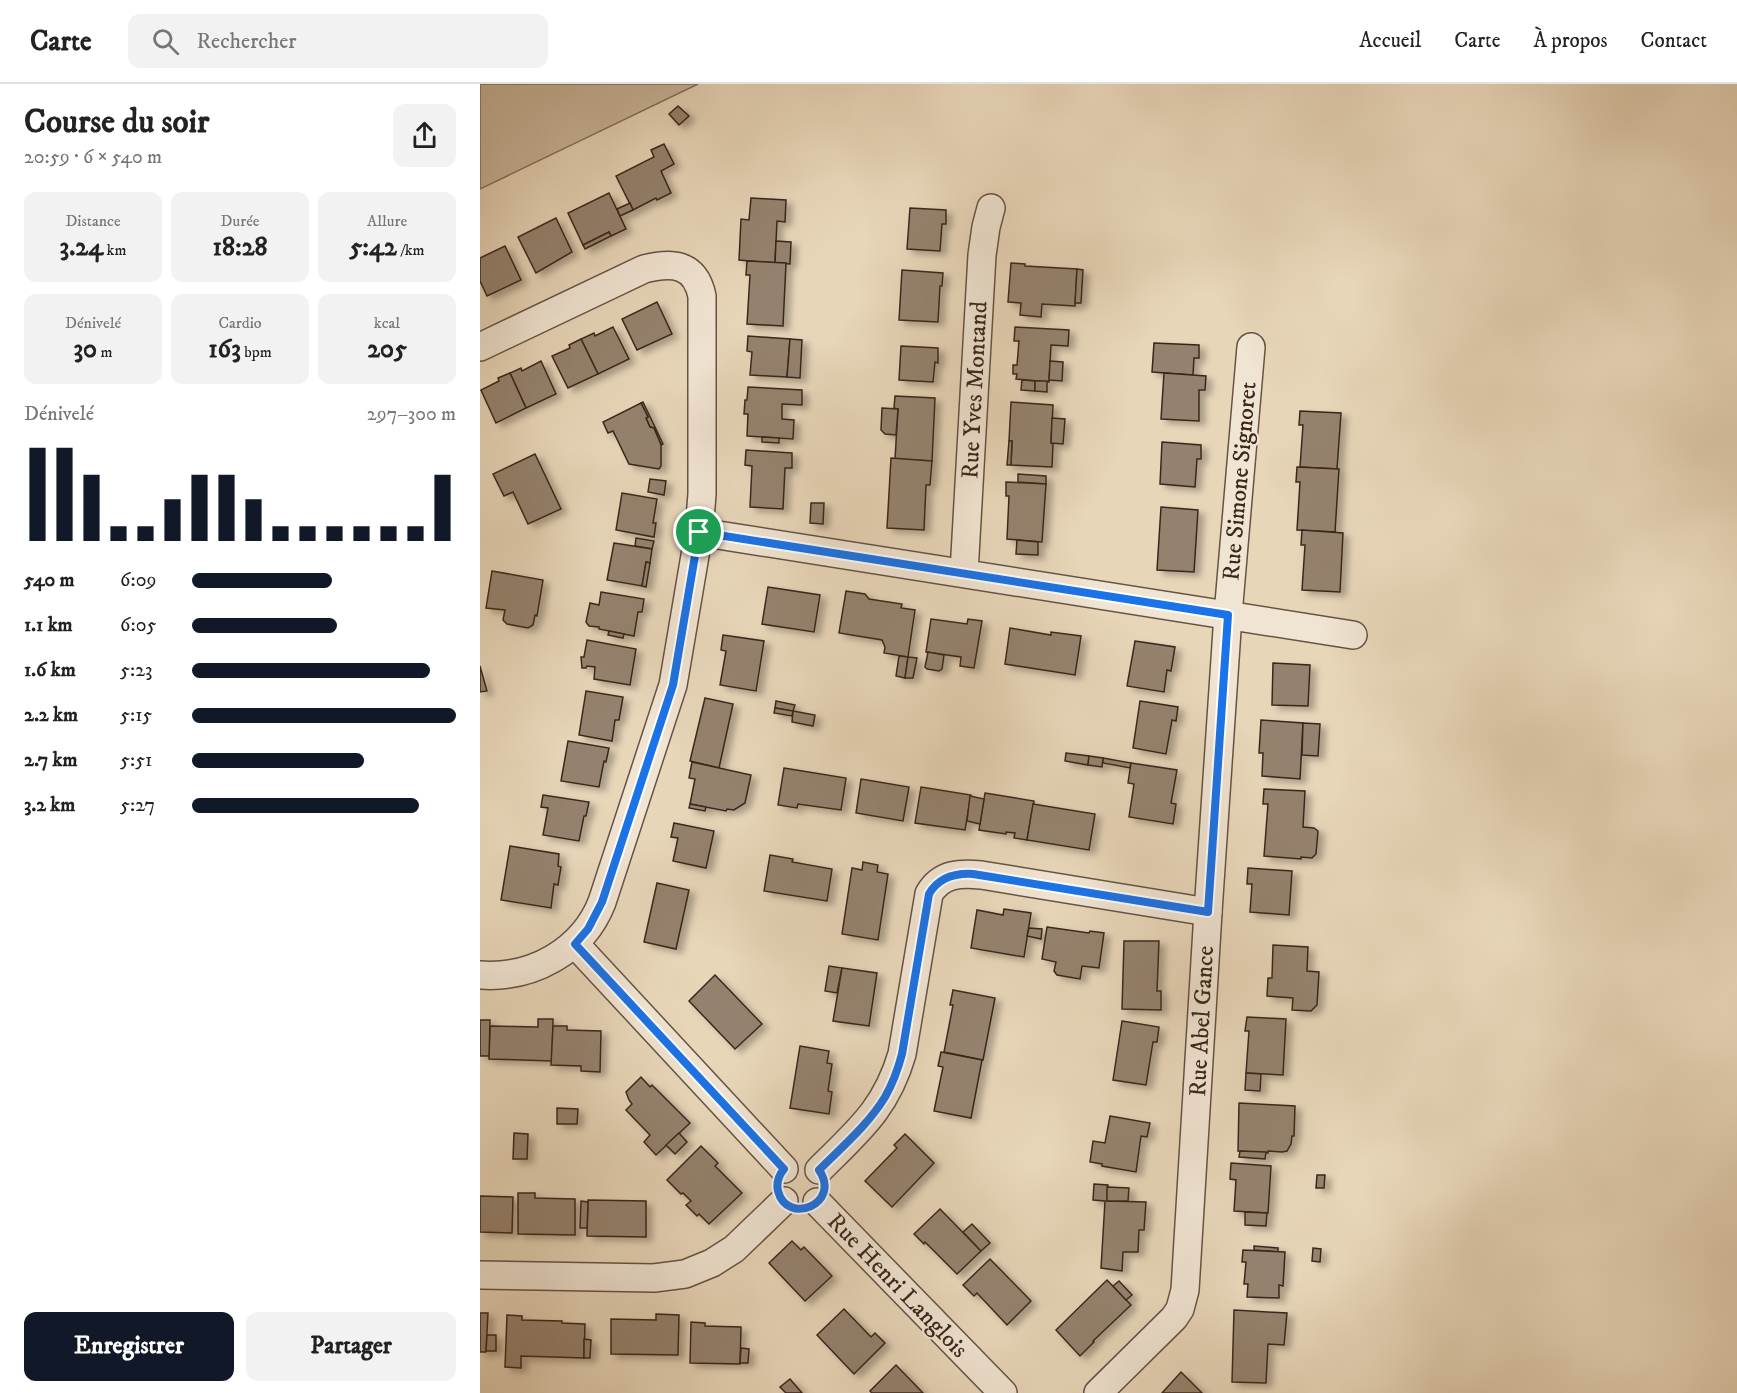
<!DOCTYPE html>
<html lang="fr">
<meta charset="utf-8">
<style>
:root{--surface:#fff;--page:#f2f2f2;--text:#222;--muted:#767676;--line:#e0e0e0;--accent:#111827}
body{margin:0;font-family:"IM FELL DW Pica",serif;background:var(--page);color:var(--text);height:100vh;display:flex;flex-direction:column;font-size:22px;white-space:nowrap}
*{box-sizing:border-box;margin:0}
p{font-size:20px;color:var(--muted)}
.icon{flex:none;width:33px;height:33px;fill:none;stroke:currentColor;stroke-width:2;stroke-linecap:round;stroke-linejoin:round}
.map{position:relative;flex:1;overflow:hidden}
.side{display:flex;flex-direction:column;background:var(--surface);width:480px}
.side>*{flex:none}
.pin{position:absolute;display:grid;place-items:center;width:51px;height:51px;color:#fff;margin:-26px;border:3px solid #fff;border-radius:50%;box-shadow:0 2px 6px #0007}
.round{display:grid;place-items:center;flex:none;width:63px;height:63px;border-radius:12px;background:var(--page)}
.head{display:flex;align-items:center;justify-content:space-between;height:102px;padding:0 24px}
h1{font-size:33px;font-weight:700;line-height:45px}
.figures{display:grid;grid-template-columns:repeat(3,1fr);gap:9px;height:102px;padding:6px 24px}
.figures div{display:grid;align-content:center;border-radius:12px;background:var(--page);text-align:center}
.figures b{font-size:26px;font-weight:700}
.figures small{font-size:16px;font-weight:400}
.figures p{font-size:16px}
.chart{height:168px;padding:12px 24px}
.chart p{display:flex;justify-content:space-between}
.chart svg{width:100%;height:108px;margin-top:6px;stroke:var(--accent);stroke-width:6}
.cta{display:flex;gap:12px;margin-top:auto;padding:12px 24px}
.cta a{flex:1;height:69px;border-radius:12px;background:var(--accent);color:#fff;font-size:24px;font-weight:700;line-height:69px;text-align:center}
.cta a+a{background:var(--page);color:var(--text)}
ul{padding:0 24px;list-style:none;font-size:20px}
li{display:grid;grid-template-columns:96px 72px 1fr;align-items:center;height:45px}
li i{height:15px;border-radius:8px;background:var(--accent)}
header{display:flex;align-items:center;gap:36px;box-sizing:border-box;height:84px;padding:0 30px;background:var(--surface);border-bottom:2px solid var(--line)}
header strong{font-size:28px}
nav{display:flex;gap:33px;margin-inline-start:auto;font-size:21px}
.search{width:420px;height:54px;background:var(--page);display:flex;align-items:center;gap:15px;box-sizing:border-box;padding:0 21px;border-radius:12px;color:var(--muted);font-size:22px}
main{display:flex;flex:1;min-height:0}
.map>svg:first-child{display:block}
.green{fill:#cbb89e;stroke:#83705d;stroke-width:1.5}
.building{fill:#95826e;stroke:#3b271c;stroke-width:1.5;filter:url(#shadow)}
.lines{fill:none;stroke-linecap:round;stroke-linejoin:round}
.street-casing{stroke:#665343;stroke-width:30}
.street{stroke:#f0e4d2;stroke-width:27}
.route-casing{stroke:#fff;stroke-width:12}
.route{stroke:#1a73e8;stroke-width:8}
.labels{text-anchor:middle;stroke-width:4.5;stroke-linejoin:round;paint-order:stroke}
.street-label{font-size:24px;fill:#3b271c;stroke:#f0e4d2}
</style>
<header>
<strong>Carte</strong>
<div class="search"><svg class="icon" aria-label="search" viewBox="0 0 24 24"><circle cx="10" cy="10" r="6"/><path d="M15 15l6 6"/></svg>Rechercher</div>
<nav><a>Accueil</a><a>Carte</a><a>À propos</a><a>Contact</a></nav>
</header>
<main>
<section class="side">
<div class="head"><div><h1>Course du soir</h1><p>20:59 · 6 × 540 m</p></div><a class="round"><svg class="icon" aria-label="share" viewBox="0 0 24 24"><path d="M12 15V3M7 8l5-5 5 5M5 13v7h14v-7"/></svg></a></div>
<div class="figures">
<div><p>Distance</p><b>3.24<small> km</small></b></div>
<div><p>Durée</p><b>18:28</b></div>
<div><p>Allure</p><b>5:42<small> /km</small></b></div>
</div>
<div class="figures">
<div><p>Dénivelé</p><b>30<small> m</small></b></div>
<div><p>Cardio</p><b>163<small> bpm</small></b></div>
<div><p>kcal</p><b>205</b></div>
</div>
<div class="chart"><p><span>Dénivelé</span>297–300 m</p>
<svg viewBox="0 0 160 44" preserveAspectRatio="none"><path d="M5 44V6M15 44V6M25 44V17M35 44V38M45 44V38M55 44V27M65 44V17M75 44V17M85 44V27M95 44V38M105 44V38M115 44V38M125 44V38M135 44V38M145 44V38M155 44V17"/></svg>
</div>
<ul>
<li><b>540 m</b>6:09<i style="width:53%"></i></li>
<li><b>1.1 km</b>6:05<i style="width:55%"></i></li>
<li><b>1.6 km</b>5:23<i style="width:90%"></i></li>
<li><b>2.2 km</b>5:15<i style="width:100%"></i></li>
<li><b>2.7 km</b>5:51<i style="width:65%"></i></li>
<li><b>3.2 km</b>5:27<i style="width:86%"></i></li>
</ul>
<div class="cta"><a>Enregistrer</a><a>Partager</a></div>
</section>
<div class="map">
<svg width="1257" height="1309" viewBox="0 0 1257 1309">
<defs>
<filter id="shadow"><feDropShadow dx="6" dy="4" stdDeviation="3" flood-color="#0004"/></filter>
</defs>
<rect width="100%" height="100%" fill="#e8d6b9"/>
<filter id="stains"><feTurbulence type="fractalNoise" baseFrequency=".00333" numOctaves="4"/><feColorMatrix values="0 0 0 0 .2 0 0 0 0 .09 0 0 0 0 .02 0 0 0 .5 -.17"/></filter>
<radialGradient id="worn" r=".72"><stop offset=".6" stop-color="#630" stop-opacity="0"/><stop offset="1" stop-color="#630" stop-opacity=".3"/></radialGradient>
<path class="green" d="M0,0h218l-218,105z"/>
<g class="building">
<path d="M198,22l11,10 -10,9 -10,-11z"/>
<path d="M184,60l10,20 -13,7 10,22 -14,7 -1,-2 -23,12 -17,-34 38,-19 -3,-7z"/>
<path d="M129,109l17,36 -15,7 -2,-4 -26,13 -15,-32z"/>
<path d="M271,114l35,2 -1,22 -8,-1 -2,42 -36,-3 2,-41 8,1z"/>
<path d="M150,119l3,7 -13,6 -3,-7z"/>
<path d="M430,124l36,2v14h-4l-2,27 -33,-2z"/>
<path d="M76,134l16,34 -36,21 -18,-36z"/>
<path d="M129,148l2,4 -26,13 -2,-4z"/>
<path d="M296,157l15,1 -1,22 -15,-1z"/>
<path d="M25,162l16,34 -34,16 -7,-15v-23z"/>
<path d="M267,177l39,2 -3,63 -36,-2 3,-49h-4z"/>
<path d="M531,179l14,1v2l52,3 -2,37 -33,-2 -1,13 -21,-2 1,-12 -13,-1z"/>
<path d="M597,185l6,1 -2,33h-6z"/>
<path d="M422,186l41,3 -1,13h-2l-2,36 -39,-2z"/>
<path d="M177,218l15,32 -35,16 -15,-31z"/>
<path d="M133,243l16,32 -31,15 -17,-35 13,-6 1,3z"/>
<path d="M535,243l54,3 -1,16 -17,-1 -2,37 -33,-3 1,-5h-4v-9h4l2,-24h-5z"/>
<path d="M268,252l42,3 -3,38 -37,-2 2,-23 -5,-1z"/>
<path d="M101,255l17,35 -30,14 -16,-32 18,-8 -1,-3z"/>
<path d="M310,255l12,1 -2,38 -13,-1z"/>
<path d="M674,259l45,2v13h-5l-1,17 -41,-3z"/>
<path d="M421,262l37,2v15l-3,-1 -2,20 -34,-2z"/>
<path d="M61,277l15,33 -30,14 -16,-35 11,-5 1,3z"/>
<path d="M570,277l13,1 -1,19 -13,-1z"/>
<path d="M30,289l16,35 -30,15 -15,-33 18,-9 -1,-3z"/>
<path d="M684,289l42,3 -1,14h-6v31l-38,-2z"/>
<path d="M542,296l13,1v10l-14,-1z"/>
<path d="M555,297h12v11l-12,-1z"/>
<path d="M268,303l54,3v15l-20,-1v15l12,1 -1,19 -46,-3 1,-22h-4l1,-14h2z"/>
<path d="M415,312l40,2 -3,63 -37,-2 3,-50 -4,-1z"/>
<path d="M163,318l20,42 -2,1 -7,-17 -4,-1 -4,-9 2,-1 -7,-14z"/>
<path d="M531,318l42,3 -2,38 2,1 -1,23 -41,-2 1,-24h-3z"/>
<path d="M161,319l7,14 -2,1 4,9 4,1 7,17v21l-2,3 -30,-5 -16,-33 -5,2 -5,-11z"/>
<path d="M402,324l16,1 -2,26 -11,-1 -4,-4z"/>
<path d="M820,327l41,2 -4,56 -37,-2 3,-42h-4z"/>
<path d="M572,334l13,1 -2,25 -12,-1z"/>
<path d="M282,353l17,1v5l-17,-1z"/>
<path d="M529,357h3l-1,24h-4z"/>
<path d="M682,358l39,3v14h-4l-2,28 -35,-3z"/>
<path d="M266,366l46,3v15h-7l-2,41 -33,-2 2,-41 -7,-1z"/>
<path d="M55,370l26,55 -33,15 -15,-32 -9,4 -11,-22z"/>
<path d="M411,374l41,3 -2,24h-4l-2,45 -37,-2z"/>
<path d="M817,383l42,2 -4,63 -38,-2 3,-48h-4z"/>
<path d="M538,390l28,2v8l-28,-2z"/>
<path d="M170,395l16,2 -2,14 -16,-3z"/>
<path d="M526,398l40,2 -4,58 -35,-3 2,-43h-3z"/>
<path d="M142,409l35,6 -4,24h3l-2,14 -38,-7z"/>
<path d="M331,419h13l-1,21 -13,-1z"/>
<path d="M681,423l37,3 -4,62 -37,-2z"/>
<path d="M822,446l41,3 -3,59 -38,-2 3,-45h-4z"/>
<path d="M156,454l18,3 -2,8 -17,-3z"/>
<path d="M537,456l21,2v13l-22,-1z"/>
<path d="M134,459l38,6 -2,14 -4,-1 -4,24 -35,-6z"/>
<path d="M166,478l4,1 -4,24 -4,-1z"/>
<path d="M12,487l51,9 -6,36 -2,-1 -2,10 -5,3 -21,-4 -4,-4 2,-10 -19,-2z"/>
<path d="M288,503l52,8 -6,37 -52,-8z"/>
<path d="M366,507l19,3 4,5 33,5 -1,4 14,2 -7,47 -24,-4 1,-6 -3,-7 -43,-7z"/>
<path d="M121,508l43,7 -2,13h-4l-4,24 -35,-7v-2l-10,-1 -3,-4 4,-19 9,2z"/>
<path d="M451,535l36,5 1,-5 14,2 -8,47 -14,-2 1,-9 -35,-5z"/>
<path d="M530,544l41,7v-3l30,4 -6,39 -70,-11z"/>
<path d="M129,547l15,3 -1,4 -15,-3z"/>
<path d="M243,551l41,6 -8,50 -36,-6 6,-34 -5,-1z"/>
<path d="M107,556l49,9 -6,36 -36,-6 1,-12 -8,-1 -1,2h-4l-1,-11h3z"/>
<path d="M655,557l40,6 -4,24 -4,-1 -3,22 -37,-6z"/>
<path d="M448,568l16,3 -2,14 -3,2 -12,-2 -2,-2z"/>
<path d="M419,572l9,1 -3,21 -9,-2z"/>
<path d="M428,573l9,1 -4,20h-8z"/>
<path d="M793,579l37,2 -2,41 -36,-1z"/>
<path d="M0,582l7,25 -7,1z"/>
<path d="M106,607l37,6 -4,23h-4l-3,21 -33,-6z"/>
<path d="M225,614l28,6 -14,64 -29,-7z"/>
<path d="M296,617l19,4 -2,6 -18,-3z"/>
<path d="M660,617l38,6 -2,14 -4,-1 -6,34 -33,-6z"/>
<path d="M295,624l18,3 -1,5 -18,-3z"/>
<path d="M313,627l22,4 -2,11 -21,-4z"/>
<path d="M781,636l42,3 -3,56 -38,-3 1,-23h-4z"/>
<path d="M823,639l17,1 -2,32 -16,-1z"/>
<path d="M88,657l41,7 -3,14 -2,-1 -5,26 -38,-6z"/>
<path d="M586,669l23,3 -1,9 -23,-4z"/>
<path d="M609,672l14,2 -1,9 -14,-2z"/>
<path d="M623,674l28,5 -1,5 -27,-5z"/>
<path d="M212,678l59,13 -6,28 -11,7 -7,-1 -1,2 -36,-7 5,-25 -6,-1z"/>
<path d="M651,679l46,7 -6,33 5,1 -3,20 -44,-7 5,-33 -6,-1z"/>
<path d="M304,684l62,10 -5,32 -43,-6 -1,4 -19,-3z"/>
<path d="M381,695l48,8 -6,34 -47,-8z"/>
<path d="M441,703l50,8 -6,35 -50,-7z"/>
<path d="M784,705l41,2 -2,36 11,1 4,3 -2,23 -4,4 -11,-1v2l-37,-3 4,-52h-5z"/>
<path d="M505,709l49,8 -7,39 -13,-2 1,-5 -9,-1v2l-27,-4z"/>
<path d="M63,711l46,7 -3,14h-2l-5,25 -36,-6 5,-27 -7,-1z"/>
<path d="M490,712l14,3 -4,25 -13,-3z"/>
<path d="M210,720l16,3 -1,4 -16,-3z"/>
<path d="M553,720l62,10 -6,36 -62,-10z"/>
<path d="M194,739l40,8 -8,37 -33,-7 5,-23 -7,-1z"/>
<path d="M30,762l49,8 -1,12 3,1 -3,18 -4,-1 -3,24 -50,-8z"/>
<path d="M290,771l23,4 -1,3 40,7 -5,32 -63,-10z"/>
<path d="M383,778l15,3 -1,7 11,2 -10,66 -36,-6 10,-66 10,2z"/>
<path d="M768,784l44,3 -3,44 -39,-3 2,-28h-5z"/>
<path d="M177,799l32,7 -13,59 -32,-7z"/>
<path d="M524,825l27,4 -7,44 -53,-9 6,-38 26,5z"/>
<path d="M567,843l42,6 1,-2 14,2 -5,35 -17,-2 -2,13 -23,-4 -3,-4 2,-9 -14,-3z"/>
<path d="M549,844l13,1 -1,10 -14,-3z"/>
<path d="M644,857h35l-2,50h4v19l-39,-1z"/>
<path d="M793,861l35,2 -1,24 12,1 -2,33 -6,6 -19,-1 1,-12 -26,-2 1,-18h4z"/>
<path d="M349,882l13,2 -5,25 -12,-2z"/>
<path d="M362,884l35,5 -8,53 -36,-5z"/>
<path d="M235,891l47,49 -27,25 -46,-48z"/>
<path d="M473,906l42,8 -12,62 -39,-8 9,-47h-3z"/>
<path d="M767,933l39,2 -3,56 -37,-2 3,-42h-4z"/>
<path d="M58,935h15l-1,42 -63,-2 1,-33 48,1z"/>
<path d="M0,936h10l-1,36h-9z"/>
<path d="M642,937l37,6 -2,15h-4l-7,43 -33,-5z"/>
<path d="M73,942h14v4l34,1 -1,41 -19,-1v-5l-30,-1z"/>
<path d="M320,962l29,5 -2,12 5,1 -4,27 4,1 -3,22 -39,-6z"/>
<path d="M461,968l41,8 -11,58 -37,-7 9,-44 -5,-1z"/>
<path d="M766,989l15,1 -1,17 -15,-1z"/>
<path d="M161,993l9,10 2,-2 38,38 -34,32 -12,-13 6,-7 -24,-25 6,-6 -3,-4 -3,-8z"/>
<path d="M759,1019l56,3 -1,30h-2l-1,8 -4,7 -5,1 -14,-1v2l-30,-2z"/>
<path d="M77,1024l21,1 -1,15h-20z"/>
<path d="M630,1032l40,7 -3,14 -6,-1 -5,36 -34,-6v-2l-12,-2 3,-21 12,2z"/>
<path d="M34,1049l14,1 -1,25h-14z"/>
<path d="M199,1049l8,9 -12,12 -9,-9z"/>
<path d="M425,1050l29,29 -42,44 -27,-26 32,-33 -3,-3z"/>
<path d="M221,1062l17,17 -3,3 27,27 -33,31 -10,-10 -2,2 -11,-11 5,-4 -8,-8 -2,1 -14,-14z"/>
<path d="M760,1067l26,1 -1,7 -26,-2z"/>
<path d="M751,1079l40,3 -3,47 -34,-2 2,-31 -6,-1z"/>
<path d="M837,1091h8l-1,13h-8z"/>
<path d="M614,1100l14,1 -1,16 39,1 -2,28h-5l-1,22h-15l-1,19 -21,-3 4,-67 -12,-1z"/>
<path d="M627,1103l22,1 -1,13h-21z"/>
<path d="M38,1109h17v5l40,1v36l-57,-1z"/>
<path d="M0,1112l33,1 -1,36 -32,-1z"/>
<path d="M108,1116l58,1v36l-59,-1z"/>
<path d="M101,1117l7,1 -1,26h-7z"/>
<path d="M460,1125l41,42 -24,23 -32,-32 -1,2 -10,-10z"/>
<path d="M765,1128l22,1 -1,13 -21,-1z"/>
<path d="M492,1140l18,19 -9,8 -18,-19z"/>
<path d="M312,1157l9,9 3,-3 28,29 -27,25 -36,-38z"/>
<path d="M774,1162l24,2v4l-24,-2z"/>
<path d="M833,1164l8,1 -1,13 -8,-1z"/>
<path d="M763,1166l42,2 -2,34 -4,-1v13l-32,-1 1,-13h-4l2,-22h-4z"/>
<path d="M510,1175l41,42 -24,24 -30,-32 -3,3 -11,-11z"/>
<path d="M627,1196l24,25 -38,36 1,1 -14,14 -24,-26z"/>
<path d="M639,1197l13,14 -6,5 -13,-14z"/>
<path d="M364,1225l27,28 4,-4 10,10 -31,31 -37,-39z"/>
<path d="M754,1226l53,3 -3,32 -16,-1 -2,39 -34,-1z"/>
<path d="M0,1229h8l-2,39h-6z"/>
<path d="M176,1230l23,1 -1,40 -67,-1v-35l45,1z"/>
<path d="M27,1231l15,1v4l40,1v2l23,1 -1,34 -63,-2v12l-16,-1z"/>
<path d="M211,1238l14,1v3l36,1 -1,37 -50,-1z"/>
<path d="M7,1251h9v16h-10z"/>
<path d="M104,1255l7,1 -1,18h-6z"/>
<path d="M261,1264l8,1 -1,14h-8z"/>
<path d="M416,1281l27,28h-51l-2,-2z"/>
<path d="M701,1288l21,21h-40z"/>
<path d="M310,1295l12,14h-16l-6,-6z"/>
</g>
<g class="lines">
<g class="street-casing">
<g id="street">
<path d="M0,263l164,-78c28,-7 51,-6 58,27v198l-3,38 -26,153 -71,217c-19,49 -70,77 -122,73"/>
<path d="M219,448l654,103"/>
<path d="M484,489l18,-318 4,-28 5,-19"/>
<path d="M95,860l209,225"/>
<path d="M339,1086c39,-39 67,-61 83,-116l27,-160c12,-21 32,-21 52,-19l227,37"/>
<path d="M337,1118l186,191"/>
<path d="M0,1191l174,3 31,-4 27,-11 22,-14 50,-48"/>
<path d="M618,1309l76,-75 6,-9 5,-19 23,-378 20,-297 23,-268"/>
</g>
</g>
<use href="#street" class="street"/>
</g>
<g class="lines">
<g class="route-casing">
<path id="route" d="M219,448l529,83 -20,297 -235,-38c-18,-1 -34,3 -44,20l-27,160c-4,15 -9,29 -17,43 -17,28 -43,50 -66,73 23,34 -32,56 -41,21 -2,-9 1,-16 6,-22l-209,-225 13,-15 14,-27 71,-217z"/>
</g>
<use href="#route" class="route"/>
</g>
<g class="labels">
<g class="street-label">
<text transform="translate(494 306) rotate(-87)" y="8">Rue Yves Montand</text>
<text transform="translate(759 397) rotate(-85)" y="8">Rue Simone Signoret</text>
<text transform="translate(721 937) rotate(-87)" y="8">Rue Abel Gance</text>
<text transform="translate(418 1201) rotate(46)" y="8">Rue Henri Langlois</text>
</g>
</g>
<rect width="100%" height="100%" filter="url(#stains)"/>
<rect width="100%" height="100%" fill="url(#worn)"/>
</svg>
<div class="pin" style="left:219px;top:448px;background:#1e9e55"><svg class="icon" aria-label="arrive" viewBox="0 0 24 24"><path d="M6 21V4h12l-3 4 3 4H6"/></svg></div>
</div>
</main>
